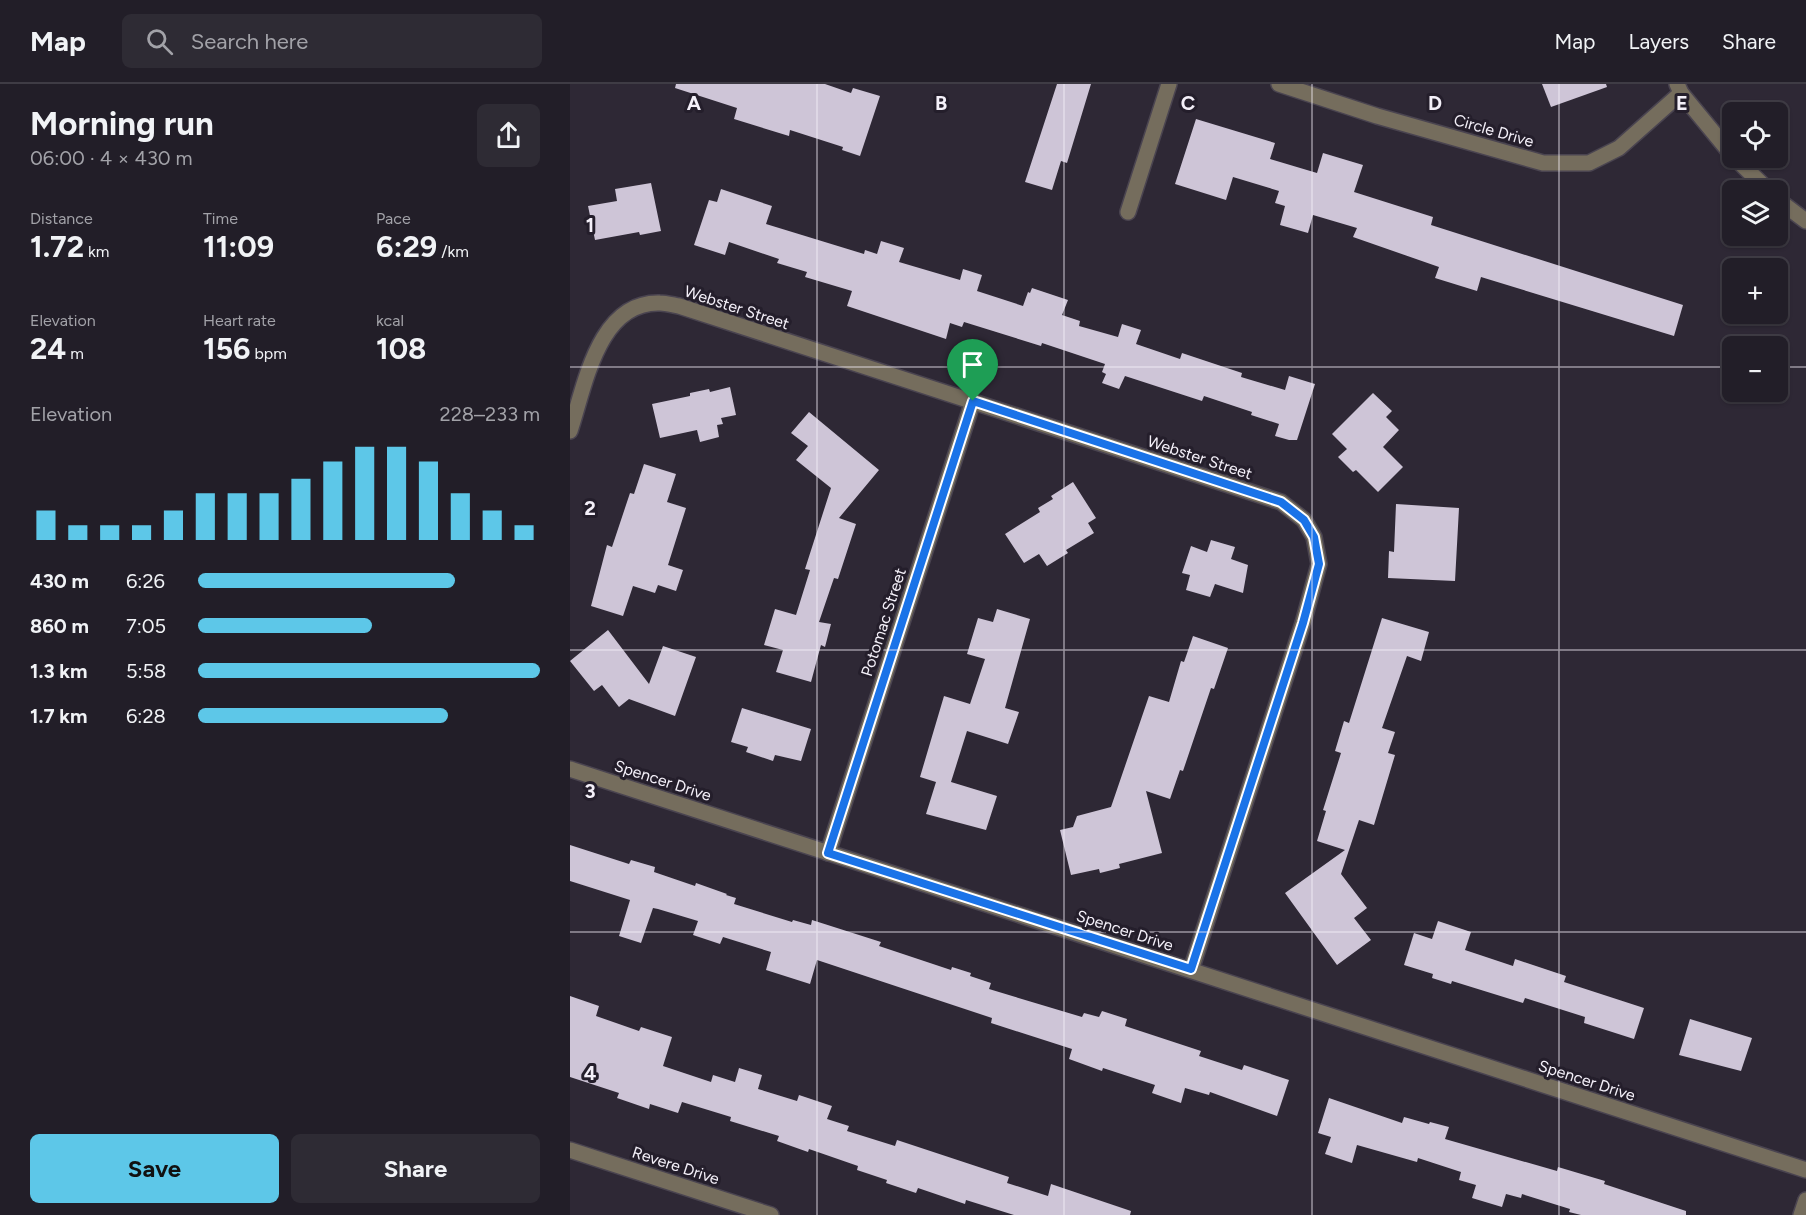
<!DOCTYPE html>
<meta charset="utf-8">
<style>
:root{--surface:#221e28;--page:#2e2b34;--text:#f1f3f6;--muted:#a2a2a8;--line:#3f3c45;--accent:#5dc7e8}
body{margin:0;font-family:Figtree,sans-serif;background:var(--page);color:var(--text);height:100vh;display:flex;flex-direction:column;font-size:22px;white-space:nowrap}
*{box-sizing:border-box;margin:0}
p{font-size:20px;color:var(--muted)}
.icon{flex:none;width:33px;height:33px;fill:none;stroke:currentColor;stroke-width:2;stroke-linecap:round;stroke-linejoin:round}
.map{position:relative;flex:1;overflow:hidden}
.side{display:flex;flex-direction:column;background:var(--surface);width:570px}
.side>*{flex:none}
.fabs{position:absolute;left:1152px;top:18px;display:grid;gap:12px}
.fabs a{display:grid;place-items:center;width:66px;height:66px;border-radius:9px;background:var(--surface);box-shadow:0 2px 4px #0004,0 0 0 2px var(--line);font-size:30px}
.pin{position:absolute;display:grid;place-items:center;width:51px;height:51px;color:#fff;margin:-62px -26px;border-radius:50% 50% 50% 0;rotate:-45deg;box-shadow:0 0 6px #0007}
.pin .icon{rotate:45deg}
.round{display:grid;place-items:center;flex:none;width:63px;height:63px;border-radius:9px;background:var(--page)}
.headline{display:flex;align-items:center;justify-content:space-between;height:102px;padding:0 30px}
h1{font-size:33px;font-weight:700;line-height:45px}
.figures{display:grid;grid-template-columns:repeat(3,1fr);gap:9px;height:102px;padding:6px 30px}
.figures div{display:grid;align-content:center}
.figures b{font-size:30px;font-weight:700}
.figures small{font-size:16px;font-weight:400}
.figures p{font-size:16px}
.chart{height:168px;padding:12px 30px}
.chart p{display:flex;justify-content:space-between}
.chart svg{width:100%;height:108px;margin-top:6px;stroke:var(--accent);stroke-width:6}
.cta{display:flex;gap:12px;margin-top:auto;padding:12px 30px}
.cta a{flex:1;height:69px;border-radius:9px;background:var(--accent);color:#111;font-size:24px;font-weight:700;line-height:69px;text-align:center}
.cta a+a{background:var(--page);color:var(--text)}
ul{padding:0 30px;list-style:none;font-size:20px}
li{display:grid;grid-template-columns:96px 72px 1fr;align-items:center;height:45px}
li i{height:15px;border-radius:8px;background:var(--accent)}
header{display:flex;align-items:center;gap:36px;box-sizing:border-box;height:84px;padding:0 30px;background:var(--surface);border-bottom:2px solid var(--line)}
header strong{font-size:28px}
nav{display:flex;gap:33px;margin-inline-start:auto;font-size:21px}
.search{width:420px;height:54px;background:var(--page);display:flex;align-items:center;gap:15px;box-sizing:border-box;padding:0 21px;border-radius:9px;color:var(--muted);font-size:22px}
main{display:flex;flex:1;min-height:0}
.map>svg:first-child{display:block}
.building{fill:#cec5d7}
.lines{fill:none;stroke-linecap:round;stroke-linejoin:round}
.street-casing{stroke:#4a4450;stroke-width:18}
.street{stroke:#756d5d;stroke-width:15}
.route-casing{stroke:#fff;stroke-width:12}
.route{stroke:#1a73e8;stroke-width:8}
.grid{fill:none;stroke:#f4f0f9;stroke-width:1.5;stroke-opacity:0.55}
.labels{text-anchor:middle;stroke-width:6;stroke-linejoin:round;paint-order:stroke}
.street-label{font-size:16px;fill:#f4f0f9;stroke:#241e2b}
.grid-label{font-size:20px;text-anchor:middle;font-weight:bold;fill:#f4f0f9;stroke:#241e2b;stroke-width:6;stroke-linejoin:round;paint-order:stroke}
</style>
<header>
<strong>Map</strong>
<div class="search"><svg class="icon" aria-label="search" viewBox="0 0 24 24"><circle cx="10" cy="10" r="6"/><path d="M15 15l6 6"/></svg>Search here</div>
<nav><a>Map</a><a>Layers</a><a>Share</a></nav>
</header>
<main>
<section class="side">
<div class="headline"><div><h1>Morning run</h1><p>06:00 · 4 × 430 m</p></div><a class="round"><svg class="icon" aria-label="share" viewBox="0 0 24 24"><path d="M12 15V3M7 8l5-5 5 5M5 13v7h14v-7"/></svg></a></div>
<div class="figures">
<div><p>Distance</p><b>1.72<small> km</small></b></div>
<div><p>Time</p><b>11:09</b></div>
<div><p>Pace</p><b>6:29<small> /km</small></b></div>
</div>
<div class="figures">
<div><p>Elevation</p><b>24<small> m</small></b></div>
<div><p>Heart rate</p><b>156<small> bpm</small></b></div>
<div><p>kcal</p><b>108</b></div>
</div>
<div class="chart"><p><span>Elevation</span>228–233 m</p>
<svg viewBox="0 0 160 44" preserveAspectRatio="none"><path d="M5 44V32M15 44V38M25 44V38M35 44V38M45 44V32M55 44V25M65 44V25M75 44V25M85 44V19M95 44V12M105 44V6M115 44V6M125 44V12M135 44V25M145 44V32M155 44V38"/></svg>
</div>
<ul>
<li><b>430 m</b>6:26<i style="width:75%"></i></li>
<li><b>860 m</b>7:05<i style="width:51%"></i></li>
<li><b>1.3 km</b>5:58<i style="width:100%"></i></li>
<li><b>1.7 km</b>6:28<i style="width:73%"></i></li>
</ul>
<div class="cta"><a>Save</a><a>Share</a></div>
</section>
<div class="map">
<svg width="1236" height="1131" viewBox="0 0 1236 1131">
<rect width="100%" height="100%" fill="#2e2835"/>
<g class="building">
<path d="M106,0h149l26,9 2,-5 27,8 -20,60 -18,-6 1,-3 -53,-17 -1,6 -55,-17 3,-11 -62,-20z"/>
<path d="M487,0h34l-24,79 -6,-2 -9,29 -27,-8z"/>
<path d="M972,0h64l1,3 -56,20z"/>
<path d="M626,35l79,24 -5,16 47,14 6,-20 40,12 -9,27 79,25 -2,8 252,80 -9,31 -193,-59 -4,14 -42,-13 4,-11 -86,-30 4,-9 -44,-13 -5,18 -28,-8 5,-19 -10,-3 4,-12 -46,-14 -7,23 -51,-16z"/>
<path d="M81,99l10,48 -21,4 -1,-3 -44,8 -7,-34 29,-5 -2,-12z"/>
<path d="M151,105l51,17 -6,18 98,30 1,-4 12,4 4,-13 23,7 -5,14 61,18 3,-11 19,6 -5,16 46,15 5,-14 2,1 2,-5 36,12 -6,15 18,6 -1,5 39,11 4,-13 19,6 -5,14 44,15 2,-6 60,20 -1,4 44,13 4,-14 26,8 -18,56h-8l-14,-4 4,-12 -28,-9 1,-3 -48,-16 -2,5 -77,-25 -6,13 -17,-6 4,-9 -4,-2 3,-8 -63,-21 -1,3 -77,-24 -2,5 -12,-4 -4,16 -99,-33 5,-15 -47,-14 2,-5 -30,-9 2,-4 -50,-17 -4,13 -31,-10 15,-45 8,2z"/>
<path d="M160,303l6,28 -15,3 2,6 -6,1 2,12 -19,5 -3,-12 -37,8 -8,-34 38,-8v-3l19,-4 1,3z"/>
<path d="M803,309l19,18 -6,6 13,13 -16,17 20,20 -25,25 -22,-22 -3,2 -15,-15 9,-8 -15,-15z"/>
<path d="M239,328l70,58 -40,48 17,6 -18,55 -4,-1 -15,44 12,2 -6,23 -4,-2 -10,37 -35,-10 7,-22 -19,-5 11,-36 21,6 14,-45 -5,-1 26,-81 -35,-28 12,-14 -17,-13z"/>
<path d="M74,380l32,10 -9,28 19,6 -18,57 15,5 -7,21 -18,-6 -3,8 -22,-7 -10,30 -32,-10 16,-61 5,2 18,-54 4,1z"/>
<path d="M503,398l23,36 -8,5 6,10 -28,17 2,3 -21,13 -8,-12 -15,9 -19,-29 35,-22 -2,-4 15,-9 -2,-3z"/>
<path d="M826,420l63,4 -4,73 -67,-3 1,-27 5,1z"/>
<path d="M641,456l24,7 -4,12 17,6 -5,28 -28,-9 -5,13 -24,-7 4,-15 -8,-2 9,-27 16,6z"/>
<path d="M427,525l33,10 -25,89 14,4 -11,32 -41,-13 -16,51 46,14 -11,34 -60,-16 10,-32 -16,-5 24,-81 26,8 15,-45 -18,-5 11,-36 15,4z"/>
<path d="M812,534l47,14 -8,29 -14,-5 -25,72 13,4 -7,21 7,2 -21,70 -15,-5 -18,54 26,34 -13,10 17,22 -34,25 -52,-72 60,-43 -28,-9 9,-30 -3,-1 18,-57 -6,-2 9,-30 5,2z"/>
<path d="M38,546l41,54 14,-38 33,11 -21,59 -46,-17 -10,8 -17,-22 -8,6 -24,-30z"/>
<path d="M623,552l35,12 -14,41 -3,-1 -28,83 -3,-1 -10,29 -24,-8 16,62 -43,11 1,4 -20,5 -1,-4 -28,6 -11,-45 13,-3 4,-11 34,-9 38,-111 20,6 12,-41 3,1z"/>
<path d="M172,624l69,21 -10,32 -26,-6 -2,6 -27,-9 2,-5 -17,-5z"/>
<path d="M0,761l59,19 2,-4 24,7 -1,5 41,14 1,-3 31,11 -1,1 10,3 -2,6 58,18 1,-2 18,5 1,-5 69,22 -2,4 72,24 1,-3 19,6 -1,3 21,7 -2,6 93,28 2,-4 15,4 3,-6 25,8 -2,7 76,25 -2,5 43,14 2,-5 45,15 -12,36 -67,-24 -1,3 -24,-7 -4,15 -29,-10 3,-8 -52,-17 -1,3 -33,-12 3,-10 -81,-26 1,-5 -175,-58 -7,24 -44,-14 5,-18 -48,-15 -3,7 -27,-9 5,-14 -40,-12 -5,-1 -12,35 -22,-7 11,-36 -60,-19z"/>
<path d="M868,837l33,11 -6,18 48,16 2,-7 51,17 -2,6 80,26 -10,31 -50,-16 1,-6 -60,-19 -2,5 -71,-22 -1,3 -19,-6 1,-4 -29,-9 10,-32 18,6z"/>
<path d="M0,912l29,10 -3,10 43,15 2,-4 31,10 -9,29 48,16 2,-7 22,7 4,-14 23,7 -4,14 39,12 2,-6 33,11 -5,13 22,7 -2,5 48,15 2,-6 112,37 -2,6 41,13 3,-12 80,27 -1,4h-116l-48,-15 -1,4 -47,-16 -2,5 -30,-10 1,-3 -30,-10 1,-4 -49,-17 -1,3 -31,-11 2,-5 -49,-15 1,-4 -49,-15 -4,11 -28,-9 -1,5 -32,-11 2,-5 -49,-16z"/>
<path d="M1120,935l62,19 -11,33 -62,-16z"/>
<path d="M759,1014l73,25 2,-6 25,7 1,-2 19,5 -4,12 112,32 1,-4 47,14 -1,3 82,27v4h-105l-12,-3 1,-3 -48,-15 -1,4 -15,-4 -4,13 -30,-9 4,-13 -17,-5 2,-8 -43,-14 -1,4 -60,-17 -5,18 -27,-9 6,-17 -13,-4z"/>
</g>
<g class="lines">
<g class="street-casing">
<g id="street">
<path d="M709,0l98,32 166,47h46l30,-15 62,-55"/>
<path d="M1107,0l4,9 51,62"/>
<path d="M1165,74l33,32"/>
<path d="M1208,116l28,21"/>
<path d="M558,128l41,-128"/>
<path d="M0,347c15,-45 28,-130 90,-128 6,0 13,2 19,3l602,196 23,18 10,17 5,27 -16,59 -112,347"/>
<path d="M0,685l1236,401"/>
<path d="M258,769l145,-452"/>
<path d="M0,1066l201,65"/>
<path d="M1231,1131l5,-15"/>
</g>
</g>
<use href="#street" class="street"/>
</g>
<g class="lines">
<g class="route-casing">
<path id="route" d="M403,317l308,101 23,18 10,17 5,27 -16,59 -112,346 -363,-116z"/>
</g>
<use href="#route" class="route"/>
</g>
<path class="grid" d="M247,0v1131M494,0v1131M742,0v1131M989,0v1131M0,283h1162M1208,283h28M0,566h1236M0,848h1236"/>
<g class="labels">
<g class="street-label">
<text transform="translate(924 46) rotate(16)" y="6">Circle Drive</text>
<text transform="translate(167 223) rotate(18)" y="6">Webster Street</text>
<text transform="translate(630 373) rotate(18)" y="6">Webster Street</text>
<text transform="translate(313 538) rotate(-72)" y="6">Potomac Street</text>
<text transform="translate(93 696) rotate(18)" y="6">Spencer Drive</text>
<text transform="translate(555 846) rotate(18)" y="6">Spencer Drive</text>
<text transform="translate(1017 996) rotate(18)" y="6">Spencer Drive</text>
<text transform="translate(106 1081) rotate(18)" y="6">Revere Drive</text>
</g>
</g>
<g class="grid-label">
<text x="124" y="26">A</text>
<text x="371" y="26">B</text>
<text x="618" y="26">C</text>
<text x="865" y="26">D</text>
<text x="1112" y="26">E</text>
<text x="20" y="148">1</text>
<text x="20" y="431">2</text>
<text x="20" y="714">3</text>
<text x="20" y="996">4</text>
</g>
</svg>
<div class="fabs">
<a><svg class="icon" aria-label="locate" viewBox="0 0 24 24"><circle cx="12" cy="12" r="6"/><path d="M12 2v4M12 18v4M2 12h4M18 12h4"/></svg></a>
<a><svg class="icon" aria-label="layers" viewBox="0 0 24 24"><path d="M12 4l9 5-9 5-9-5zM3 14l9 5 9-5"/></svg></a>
<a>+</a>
<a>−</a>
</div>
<div class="pin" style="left:403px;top:317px;background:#1e9e55"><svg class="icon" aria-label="arrive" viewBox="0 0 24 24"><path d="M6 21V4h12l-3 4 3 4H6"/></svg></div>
</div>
</main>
